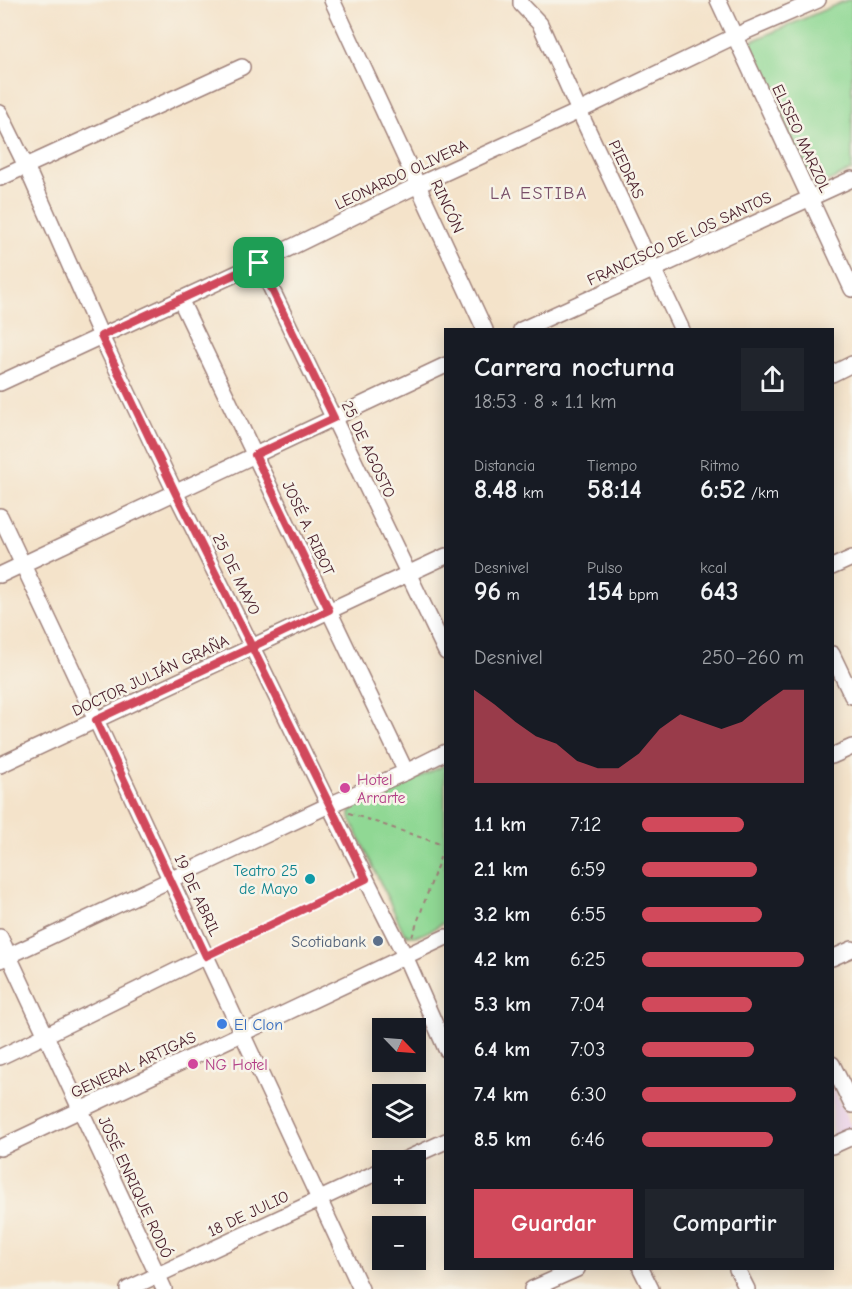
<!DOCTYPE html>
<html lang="es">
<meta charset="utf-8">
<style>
:root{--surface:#171b24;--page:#20242c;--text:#f1f3f6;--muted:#9ea1a6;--accent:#d1495b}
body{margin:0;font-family:"Comic Neue",sans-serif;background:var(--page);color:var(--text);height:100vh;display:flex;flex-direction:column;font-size:22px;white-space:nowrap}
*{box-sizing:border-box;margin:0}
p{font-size:20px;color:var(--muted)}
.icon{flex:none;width:33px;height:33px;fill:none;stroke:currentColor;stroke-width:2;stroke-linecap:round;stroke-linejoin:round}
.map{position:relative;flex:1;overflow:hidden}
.sheet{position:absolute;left:444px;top:328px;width:390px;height:942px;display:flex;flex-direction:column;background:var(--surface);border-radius:0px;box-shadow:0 3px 15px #0003}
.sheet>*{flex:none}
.needle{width:39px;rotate:115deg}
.fabs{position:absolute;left:372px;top:1018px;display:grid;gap:12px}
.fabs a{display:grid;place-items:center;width:54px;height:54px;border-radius:0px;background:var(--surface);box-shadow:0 3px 15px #0003;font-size:30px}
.pin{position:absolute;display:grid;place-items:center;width:51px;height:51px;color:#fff;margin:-26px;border-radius:12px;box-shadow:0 3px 9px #0006}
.round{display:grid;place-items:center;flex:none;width:63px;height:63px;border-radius:0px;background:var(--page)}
.overview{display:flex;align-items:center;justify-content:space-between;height:102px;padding:0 30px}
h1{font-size:27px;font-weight:700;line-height:45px}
.metrics{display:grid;grid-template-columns:repeat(3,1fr);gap:9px;height:102px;padding:6px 30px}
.metrics div{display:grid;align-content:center}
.metrics b{font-size:26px;font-weight:700}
.metrics small{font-size:16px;font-weight:400}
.metrics p{font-size:16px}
.chart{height:168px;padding:12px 30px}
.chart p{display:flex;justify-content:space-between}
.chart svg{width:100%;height:108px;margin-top:6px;fill:var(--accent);opacity:.7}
.action{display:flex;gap:12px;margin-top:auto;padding:12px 30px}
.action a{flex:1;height:69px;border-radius:0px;background:var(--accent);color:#fff;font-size:24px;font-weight:700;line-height:69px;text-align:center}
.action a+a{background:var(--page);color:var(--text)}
ul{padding:0 30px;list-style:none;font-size:20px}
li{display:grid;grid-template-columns:96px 72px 1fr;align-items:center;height:45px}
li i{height:15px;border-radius:8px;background:var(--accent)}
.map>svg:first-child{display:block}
.built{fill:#ecd1ea}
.green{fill:#90d894;stroke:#6d7c60;stroke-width:1.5}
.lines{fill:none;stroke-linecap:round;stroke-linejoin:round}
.minor-casing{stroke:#9f817a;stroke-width:18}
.path{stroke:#9f817a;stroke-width:2;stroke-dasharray:4.5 4.5;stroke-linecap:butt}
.minor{stroke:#fff;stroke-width:15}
.route-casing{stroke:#fff;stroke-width:12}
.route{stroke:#d1495b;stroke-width:8}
.hotel-dot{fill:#d1479c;stroke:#f7f3e8;stroke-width:2}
.culture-dot{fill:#0f9aa8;stroke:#f7f3e8;stroke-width:2}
.service-dot{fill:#5c6f8a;stroke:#f7f3e8;stroke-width:2}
.shop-dot{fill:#3f7fe0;stroke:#f7f3e8;stroke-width:2}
.labels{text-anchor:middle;stroke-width:5;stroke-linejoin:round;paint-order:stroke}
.street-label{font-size:16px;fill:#4a1f2b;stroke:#f7f3e8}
.hotel-label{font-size:16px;fill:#b23c85;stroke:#f7f3e8;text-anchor:start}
.culture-label{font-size:16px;fill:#0d838f;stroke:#f7f3e8;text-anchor:end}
.service-label{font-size:16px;fill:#4e5e75;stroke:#f7f3e8;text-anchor:end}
.shop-label{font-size:16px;fill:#366cbe;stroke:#f7f3e8;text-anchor:start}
.neighbourhood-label{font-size:18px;letter-spacing:1.5px;fill:#784e68;stroke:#f7f3e8}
</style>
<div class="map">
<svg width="852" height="1289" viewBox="0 0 852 1289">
<rect width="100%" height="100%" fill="#f7f3e8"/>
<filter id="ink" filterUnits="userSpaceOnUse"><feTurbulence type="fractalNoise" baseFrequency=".0167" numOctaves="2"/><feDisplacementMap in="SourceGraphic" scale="12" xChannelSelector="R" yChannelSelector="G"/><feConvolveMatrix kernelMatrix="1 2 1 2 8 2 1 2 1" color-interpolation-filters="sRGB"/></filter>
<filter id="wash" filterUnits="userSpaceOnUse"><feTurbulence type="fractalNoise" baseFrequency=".008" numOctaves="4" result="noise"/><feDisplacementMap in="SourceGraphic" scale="24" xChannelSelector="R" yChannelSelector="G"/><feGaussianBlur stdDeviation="1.35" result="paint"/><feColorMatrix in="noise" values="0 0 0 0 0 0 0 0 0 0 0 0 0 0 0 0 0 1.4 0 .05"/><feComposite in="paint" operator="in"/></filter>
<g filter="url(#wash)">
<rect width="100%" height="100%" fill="#f4e3ca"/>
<path class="built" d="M832,1086l20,42v2l-20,9z"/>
<g class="green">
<path d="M847,0h5v170l-39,18 -63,-146z"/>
<path d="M445,765v157c-11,6 -29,20 -41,11l-54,-115v-5l3,-5z"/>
</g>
</g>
<g filter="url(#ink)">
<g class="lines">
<g class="minor-casing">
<g id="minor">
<path d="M332,0l153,330"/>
<path d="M521,0v4l19,20 39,87 103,219"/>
<path d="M718,0l134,289"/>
<path d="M0,113l26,53 75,170 74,156 77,155 77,158 76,151 41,93"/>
<path d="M0,178l242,-111"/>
<path d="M259,263l187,389"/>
<path d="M180,299l226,473"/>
<path d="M521,330l331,-151"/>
<path d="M832,374l20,-10"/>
<path d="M0,383l259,-120 159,-78 161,-74 156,-75 83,-36"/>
<path d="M0,516l96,204 265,569"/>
<path d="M832,567l20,-9"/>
<path d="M0,575l446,-210"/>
<path d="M832,654l20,42"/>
<path d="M832,756l20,-9"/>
<path d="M0,765l446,-209"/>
<path d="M0,937l164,352"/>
<path d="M832,958l20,-9"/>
<path d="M0,960l329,-155 77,-33 40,-20"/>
<path d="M0,1057l46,-22 160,-79"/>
<path d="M832,1064l20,41"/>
<path d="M832,1146l20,-9"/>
<path d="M0,1148l446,-211"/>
<path d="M402,1161l44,-20"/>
<path d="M641,1269l10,20"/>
<path d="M737,1269l10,20"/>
<path d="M128,1289l254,-119"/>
<path d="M532,1289l45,-20"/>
</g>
</g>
<g class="path">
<path d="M349,813l97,33"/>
<path d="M412,937l34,-96"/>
<path d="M217,950l138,-66"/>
</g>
<use href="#minor" class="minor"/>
</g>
</g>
<g class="lines" filter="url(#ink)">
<g class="route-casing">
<path id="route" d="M259,263l-158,73 74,156 77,155 -156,73 110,236 160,-77 -114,-232 77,-37 -74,-155 79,-37 -75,-155"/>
</g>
<use href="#route" class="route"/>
</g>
<g class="hotel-dot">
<circle cx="345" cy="788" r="6"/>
<circle cx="193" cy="1064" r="6"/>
</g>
<circle class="culture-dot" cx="310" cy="879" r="6"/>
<circle class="service-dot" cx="378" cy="941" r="6"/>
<circle class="shop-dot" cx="222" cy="1024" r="6"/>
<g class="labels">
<g class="street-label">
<text transform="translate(802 138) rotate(65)" y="6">ELISEO MARZOL</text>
<text transform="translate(627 169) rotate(65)" y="6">PIEDRAS</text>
<text transform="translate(401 174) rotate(-25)" y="6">LEONARDO OLIVERA</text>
<text transform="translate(448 206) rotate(65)" y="6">RINCÓN</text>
<text transform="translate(679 238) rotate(-25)" y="6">FRANCISCO DE LOS SANTOS</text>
<text transform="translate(369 449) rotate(65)" y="6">25 DE AGOSTO</text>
<text transform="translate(309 528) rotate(65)" y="6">JOSÉ A. RIBOT</text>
<text transform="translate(237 574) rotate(64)" y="6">25 DE MAYO</text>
<text transform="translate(150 675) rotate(-25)" y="6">DOCTOR JULIÁN GRAÑA</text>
<text transform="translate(198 895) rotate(65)" y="6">19 DE ABRIL</text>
<text transform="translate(133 1064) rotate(-25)" y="6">GENERAL ARTIGAS</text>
<text transform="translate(136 1187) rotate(65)" y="6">JOSÉ ENRIQUE RODÓ</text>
<text transform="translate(248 1213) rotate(-25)" y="6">18 DE JULIO</text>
</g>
<g class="hotel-label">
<text x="357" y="785">Hotel<tspan x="357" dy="18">Arrarte</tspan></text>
<text x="205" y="1070">NG Hotel</text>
</g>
<g class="culture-label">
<text x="298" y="876">Teatro 25<tspan x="298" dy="18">de Mayo</tspan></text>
</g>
<g class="service-label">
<text x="366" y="947">Scotiabank</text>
</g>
<g class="shop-label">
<text x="234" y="1030">El Clon</text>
</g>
<g class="neighbourhood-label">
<text x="539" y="199">LA ESTIBA</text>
</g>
</g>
</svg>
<div class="fabs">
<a><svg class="needle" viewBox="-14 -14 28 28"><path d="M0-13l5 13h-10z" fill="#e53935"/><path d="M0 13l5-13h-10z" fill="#9ea1a6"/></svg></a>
<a><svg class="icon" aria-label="layers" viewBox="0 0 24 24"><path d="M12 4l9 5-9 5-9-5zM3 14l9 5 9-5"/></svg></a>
<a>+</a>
<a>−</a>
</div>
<div class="pin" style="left:259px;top:263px;background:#1e9e55"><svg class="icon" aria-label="arrive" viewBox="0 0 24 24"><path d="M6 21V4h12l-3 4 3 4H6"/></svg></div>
<section class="sheet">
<div class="overview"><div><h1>Carrera nocturna</h1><p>18:53 · 8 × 1.1 km</p></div><a class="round"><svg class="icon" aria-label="share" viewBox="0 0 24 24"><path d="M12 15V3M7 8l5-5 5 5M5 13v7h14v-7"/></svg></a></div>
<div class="metrics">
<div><p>Distancia</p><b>8.48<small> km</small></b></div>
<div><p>Tiempo</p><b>58:14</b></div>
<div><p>Ritmo</p><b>6:52<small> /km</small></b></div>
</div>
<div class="metrics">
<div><p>Desnivel</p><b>96<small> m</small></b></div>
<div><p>Pulso</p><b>154<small> bpm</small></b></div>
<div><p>kcal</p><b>643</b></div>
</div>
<div class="chart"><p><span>Desnivel</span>250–260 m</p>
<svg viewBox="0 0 160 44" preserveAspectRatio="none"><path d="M0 44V6L10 12L20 19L30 25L40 28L50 35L60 38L70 38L80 32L90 22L100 16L110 19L120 22L130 19L140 12L150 6L160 6V44z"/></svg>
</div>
<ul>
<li><b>1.1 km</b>7:12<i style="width:63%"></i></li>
<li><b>2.1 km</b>6:59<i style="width:71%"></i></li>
<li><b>3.2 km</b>6:55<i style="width:74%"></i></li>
<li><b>4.2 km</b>6:25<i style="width:100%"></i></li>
<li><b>5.3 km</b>7:04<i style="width:68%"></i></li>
<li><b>6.4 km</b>7:03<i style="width:69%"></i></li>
<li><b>7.4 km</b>6:30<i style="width:95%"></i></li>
<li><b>8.5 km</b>6:46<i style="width:81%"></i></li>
</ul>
<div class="action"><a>Guardar</a><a>Compartir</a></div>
</section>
</div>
